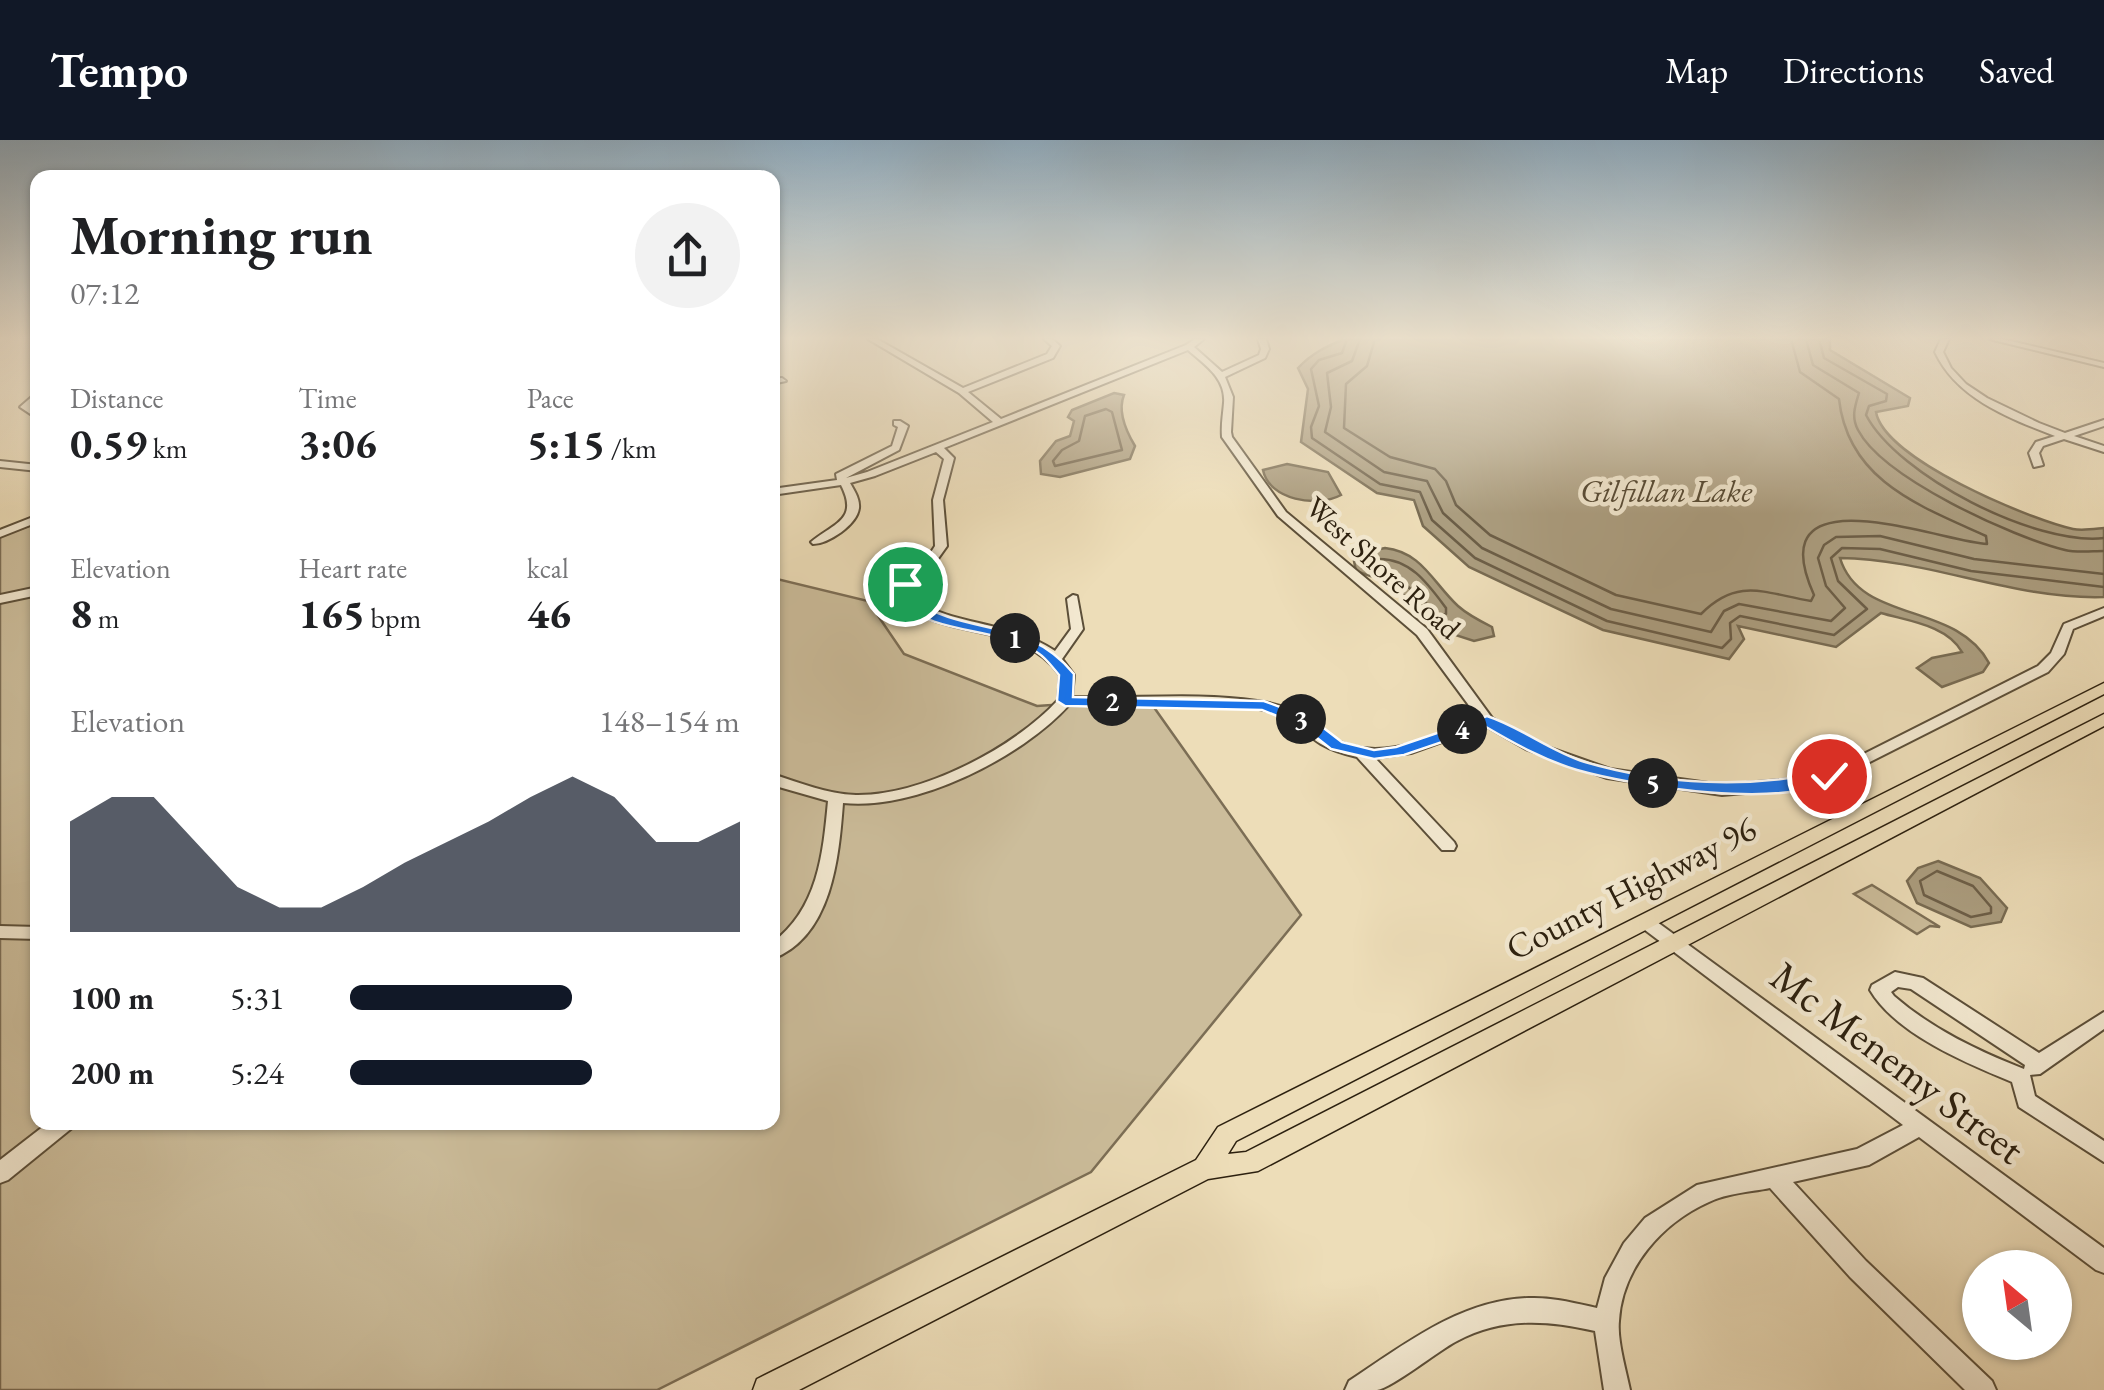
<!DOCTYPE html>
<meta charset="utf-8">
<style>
:root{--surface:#fff;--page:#f2f2f2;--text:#202124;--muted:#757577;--accent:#111827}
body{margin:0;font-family:"EB Garamond",serif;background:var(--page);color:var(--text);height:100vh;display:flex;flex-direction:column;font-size:38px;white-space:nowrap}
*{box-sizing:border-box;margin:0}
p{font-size:32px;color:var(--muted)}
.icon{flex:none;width:55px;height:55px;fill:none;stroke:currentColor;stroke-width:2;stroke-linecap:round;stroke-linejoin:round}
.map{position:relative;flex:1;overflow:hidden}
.side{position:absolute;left:30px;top:30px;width:750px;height:960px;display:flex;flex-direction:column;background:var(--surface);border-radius:20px;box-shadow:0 2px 8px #0004}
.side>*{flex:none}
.needle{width:65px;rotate:331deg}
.buttons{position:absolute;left:1962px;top:1110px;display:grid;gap:20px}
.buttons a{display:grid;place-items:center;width:110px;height:110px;border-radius:50%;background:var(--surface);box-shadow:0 2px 8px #0004;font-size:50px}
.pin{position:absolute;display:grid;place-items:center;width:85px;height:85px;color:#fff;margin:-42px;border:5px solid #fff;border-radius:50%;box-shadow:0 2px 10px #0007}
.km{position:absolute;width:50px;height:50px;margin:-25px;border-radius:50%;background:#222;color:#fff;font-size:28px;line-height:50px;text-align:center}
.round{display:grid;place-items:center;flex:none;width:105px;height:105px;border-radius:52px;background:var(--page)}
.head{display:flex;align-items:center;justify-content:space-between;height:170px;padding:0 40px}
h1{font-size:55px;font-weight:700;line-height:75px}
.figures{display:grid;grid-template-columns:repeat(3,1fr);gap:15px;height:170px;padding:10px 40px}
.figures div{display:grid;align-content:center}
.figures b{font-size:42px;font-weight:700}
.figures small{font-size:28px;font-weight:400}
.figures p{font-size:28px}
.chart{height:280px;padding:20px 40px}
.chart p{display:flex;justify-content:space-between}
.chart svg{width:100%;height:180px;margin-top:10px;fill:var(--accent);opacity:.7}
ul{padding:0 40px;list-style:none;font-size:32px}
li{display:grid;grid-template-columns:160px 120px 1fr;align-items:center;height:75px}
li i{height:25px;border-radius:12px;background:var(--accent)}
header{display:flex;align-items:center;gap:60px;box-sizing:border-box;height:140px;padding:0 50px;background:var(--accent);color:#fff}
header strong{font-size:48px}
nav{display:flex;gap:55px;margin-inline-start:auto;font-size:35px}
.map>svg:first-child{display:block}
.green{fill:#ccbd9b;stroke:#7c6e55;stroke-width:2.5}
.water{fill:#ab9d7f;stroke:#786b52;stroke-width:2.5}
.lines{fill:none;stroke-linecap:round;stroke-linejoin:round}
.shore{stroke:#6c5e47;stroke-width:2.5}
.minor-casing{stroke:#5c4f39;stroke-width:4}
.major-casing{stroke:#2c200f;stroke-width:3}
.minor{fill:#f3e9d1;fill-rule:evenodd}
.major{fill:#edddb8;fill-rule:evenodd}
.route{fill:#1a73e8;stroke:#fff;stroke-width:2.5}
.labels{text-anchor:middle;stroke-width:9;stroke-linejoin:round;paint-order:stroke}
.far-street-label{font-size:30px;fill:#2c200f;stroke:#f3e9d1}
.far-water-label{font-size:32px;font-style:italic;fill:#584c36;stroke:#f3e9d1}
.street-label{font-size:35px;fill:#2c200f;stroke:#f3e9d1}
.near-street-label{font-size:42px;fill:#2c200f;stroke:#f3e9d1}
</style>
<header>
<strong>Tempo</strong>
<nav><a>Map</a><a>Directions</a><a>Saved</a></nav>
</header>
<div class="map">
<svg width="2104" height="1250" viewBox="0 0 2104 1250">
<rect width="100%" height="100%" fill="#edddb8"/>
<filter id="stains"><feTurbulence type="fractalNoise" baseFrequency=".002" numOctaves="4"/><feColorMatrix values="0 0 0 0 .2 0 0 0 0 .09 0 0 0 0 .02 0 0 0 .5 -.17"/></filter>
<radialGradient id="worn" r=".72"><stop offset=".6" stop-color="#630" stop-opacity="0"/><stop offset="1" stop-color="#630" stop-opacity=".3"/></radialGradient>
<g class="green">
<path d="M37,383l1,599h734l1,-544 95,23 36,53 133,52 73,-5 43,5 148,209 -210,257 -434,218h-657v-854z"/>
<path d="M1872,745l68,42 -10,-1 -13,8 -63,-40z"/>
</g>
<g class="water">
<path d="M1345,199h485v11l80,48 -2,8 -32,6c8,47 153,107 197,117 9,2 21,0 31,-1v69c-90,3 -175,-38 -264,-39 20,66 116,43 149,105l-6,9 -41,15 -25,-19 15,-10 30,-6c-15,-27 -54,-31 -81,-39l-45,34 -98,-21 6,13 -15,20 -126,-29 -134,-63 -46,-41 -9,-26 -37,-7 -76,-51 7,-53 -10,-21c14,-15 29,-22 47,-29z"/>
<path d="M1114,253l10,2c-7,17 2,36 11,51l-5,13 -70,18 -19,-3 -1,-13 16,-20 14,-5 4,-15 -6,-4 4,-7z"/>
<path d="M1287,324l41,8 13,23c-24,13 -72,5 -78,-25z"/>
<path d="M1385,408c37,4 48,35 73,58 10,9 22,15 34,21l2,9 -20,5 -25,-8 -61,-51 -32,-11 -2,-10 12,-9z"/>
<path d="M1938,721l42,17 27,30 -6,14 -30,5 -54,-24 -10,-22 11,-13z"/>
</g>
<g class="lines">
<g class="shore">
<path d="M1347,199l-5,14 -23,7 -8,9 8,37 -8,21 1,11 68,46 40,8 12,28 43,38 132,63 115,27 9,-9 -1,-16 10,-7 94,19 33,-26 -29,-28 -7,-23 11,-10 38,1 91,22 133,16"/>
<path d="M1360,199l-8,22 -25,12 4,34 -6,25 59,40 43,9 16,32 39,35 129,61 100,23 13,-21 15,-7 92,17 14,-13 -19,-22 -8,-28 6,-13 12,-8 44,-1 94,23 130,15"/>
<path d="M1375,199l-8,27 -21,18 -2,44 46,29 45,12 11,12 10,24 34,30 126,60 85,19c37,-37 63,-21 110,-13l3,-6c-57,-126 125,-54 173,-51l-1,-8c-66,-30 -138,-55 -147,-137l-39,-27 -9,-33"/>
<path d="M1806,199l7,26 46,28c-4,13 -8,24 -1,37 25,48 154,107 207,120 12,3 27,1 39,1"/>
<path d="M1819,199l5,19 63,36 -1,7 -17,5 -3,9c32,61 170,131 238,123"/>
<path d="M1106,269l6,3 10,38 -67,16 -2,-5 9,-11 17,-9 6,-25z"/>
<path d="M1379,419c32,0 49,25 67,49v6l-7,1 -45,-41 -17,-6z"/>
<path d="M1937,731l36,15 18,21v6l-20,4 -47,-22 -4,-14z"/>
</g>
<g class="minor-casing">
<g id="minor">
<path d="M868,199h9l86,49 84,-34 5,-8 -8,-7h8l8,7 -7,12 -85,34 33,27 185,-74 9,-6h9l-10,8 28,25 37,-17 2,-6 -3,-10h8l3,10 -4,9 -40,19 8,20 -2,35 1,5 54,75 141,117 65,89 44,25 74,26 112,16 81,-7 33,-10 202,-102 13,-13 13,-29 40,-16v8l-31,13 -9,25 -16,18 -202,102 -41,14 -83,7 -115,-17 -81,-29 -40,-23 -75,27 -36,5 79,84 2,4 -2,4h-12l-85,-93c-13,-3 -24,-6 -36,-13 -18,-11 -30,-28 -52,-33 -64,-15 -135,-4 -200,-6 -48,53 -154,106 -226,98 -4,54 -11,134 -71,156v-16c46,-34 51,-89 56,-142l-56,-16v-11c29,9 54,20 84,21 66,1 158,-47 202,-95l2,-25c-40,-56 -111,-32 -159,-73l-2,-18 25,-21 11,-17 -2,-46 11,-41 -8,-7 -61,24 -25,7c4,7 10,16 9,25 -2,17 -31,36 -46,36l-2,-2c23,-19 48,-22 30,-57l-69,10v-6l65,-9 -1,-6 56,-28 6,-19 -4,-2v-4h6l8,5 -9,24 -53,28 21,-6 126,-50 -34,-29zM1188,210c17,15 38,28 36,53 -1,12 -3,22 -2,34l56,79 139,119 62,84c-46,17 -100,46 -147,19 -31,-19 -35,-32 -75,-37 -61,-9 -123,-2 -185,-4l2,-22 -12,-16 21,-30 -6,-33 -4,-1 -6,4 4,30 -16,22c-43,-29 -98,-25 -142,-51l-2,-15 21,-18 15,-21 -4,-46 11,-42 -10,-10z"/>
<path d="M1941,199h8l-6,13 8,16 15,16 21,14 52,25 26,10 39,-13v6l-30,10 30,10v6l-40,-13 -21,7 -4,7 4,12 -9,2 -5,-14 7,-11 19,-6c-46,-18 -98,-37 -120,-84z"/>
<path d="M1989,199h13l102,24v4z"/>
<path d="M772,239l10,-1 4,3 -14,3z"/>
<path d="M35,254h3v7l-8,6 8,5v7l-18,-12z"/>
<path d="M0,321l38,4v6l-38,-4z"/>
<path d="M38,375v7l-38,15v-7z"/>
<path d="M38,447v8l-38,8v-8z"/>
<path d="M1647,777l6,2 451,329v25l-8,-3 -177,-133 -50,28 -76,17 73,79 126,120 4,9h-31l-115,-113 -80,-89c-19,4 -43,5 -61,14 -47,21 -87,66 -90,119 -2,19 7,49 11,69h-26l-9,-59c-48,-11 -93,-14 -138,10 -18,9 -65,47 -80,49 -10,0 -22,0 -32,0l4,-9c55,-36 111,-81 180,-83 23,-1 46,5 68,10l8,-30 19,-35 21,-25 52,-33 160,-36 46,-24 -262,-198 -3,-4 3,-4z"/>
<path d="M0,786l38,1v12l-38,-1z"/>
<path d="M1895,832l28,6 116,75 65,-41v17l-64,45 -10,1 5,21 69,45v21l-85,-55 -7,-25c-46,-19 -116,-48 -142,-92l2,-5zM1898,847l13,2 114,76 -1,4c-46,-18 -92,-40 -130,-73l-3,-4z"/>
<path d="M49,982h26l-3,6 -64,52 -8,3v-23z"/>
</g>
</g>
<g class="major-casing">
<path id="major" d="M2104,543v11l-868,447 -8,13 18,-2 858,-438v12l-846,445 -50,8 -409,211h-46l4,-11 439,-219 22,-33z"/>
</g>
<use href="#minor" class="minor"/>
<use href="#major" class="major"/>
</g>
<linearGradient id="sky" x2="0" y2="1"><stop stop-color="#8fabbe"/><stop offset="0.53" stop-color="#f7f0df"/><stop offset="1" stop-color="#f7f0df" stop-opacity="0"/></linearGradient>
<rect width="2104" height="374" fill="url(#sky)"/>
<path class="route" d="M905,441l6,3 2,16c55,37 114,16 161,74l-1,23 191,4 48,18 30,23 32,8 22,-3 91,-31c34,11 63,35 98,46 79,23 164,27 244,9l8,5c-47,36 -204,10 -260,-6 -33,-10 -62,-26 -91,-43l-82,28 -30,4 -43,-10 -29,-23 -40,-16 -197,-4 -8,-5 2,-26c-6,-7 -13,-17 -21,-22 -41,-27 -102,-17 -138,-51l-2,-18z"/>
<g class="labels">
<g class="far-street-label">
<text transform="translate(1383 428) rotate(42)" y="10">West Shore Road</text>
</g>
<g class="far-water-label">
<text x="1666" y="362">Gilfillan Lake</text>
</g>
<g class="street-label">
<text transform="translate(1631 748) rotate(-27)" y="12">County Highway 96</text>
</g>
<g class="near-street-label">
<text transform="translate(1898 922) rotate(37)" y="15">Mc Menemy Street</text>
</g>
</g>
<rect width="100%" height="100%" filter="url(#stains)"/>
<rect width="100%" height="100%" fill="url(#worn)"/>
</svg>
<div class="buttons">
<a><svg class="needle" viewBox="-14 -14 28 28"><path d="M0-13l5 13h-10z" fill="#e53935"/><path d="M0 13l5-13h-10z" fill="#757577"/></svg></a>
</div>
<div class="pin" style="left:905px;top:444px;background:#1e9e55"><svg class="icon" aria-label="arrive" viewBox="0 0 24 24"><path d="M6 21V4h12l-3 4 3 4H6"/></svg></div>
<div class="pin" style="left:1829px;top:636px;background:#d93025"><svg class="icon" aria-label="check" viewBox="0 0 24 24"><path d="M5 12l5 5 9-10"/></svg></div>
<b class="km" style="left:1015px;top:498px">1</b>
<b class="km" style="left:1112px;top:561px">2</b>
<b class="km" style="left:1301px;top:579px">3</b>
<b class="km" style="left:1462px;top:589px">4</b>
<b class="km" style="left:1653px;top:643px">5</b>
<section class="side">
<div class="head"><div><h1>Morning run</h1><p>07:12</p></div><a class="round"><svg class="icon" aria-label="share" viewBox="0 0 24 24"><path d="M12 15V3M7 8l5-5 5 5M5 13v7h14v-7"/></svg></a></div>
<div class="figures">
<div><p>Distance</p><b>0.59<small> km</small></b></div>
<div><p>Time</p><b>3:06</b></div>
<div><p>Pace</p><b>5:15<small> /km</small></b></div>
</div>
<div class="figures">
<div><p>Elevation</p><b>8<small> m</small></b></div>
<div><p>Heart rate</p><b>165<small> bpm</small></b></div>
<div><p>kcal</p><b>46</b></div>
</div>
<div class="chart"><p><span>Elevation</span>148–154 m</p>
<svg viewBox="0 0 160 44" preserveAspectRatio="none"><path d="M0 44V17L10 11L20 11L30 22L40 33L50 38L60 38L70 33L80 27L90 22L100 17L110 11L120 6L130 11L140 22L150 22L160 17V44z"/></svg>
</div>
<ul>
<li><b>100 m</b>5:31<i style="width:57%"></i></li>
<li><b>200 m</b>5:24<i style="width:62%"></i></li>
</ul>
</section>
</div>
